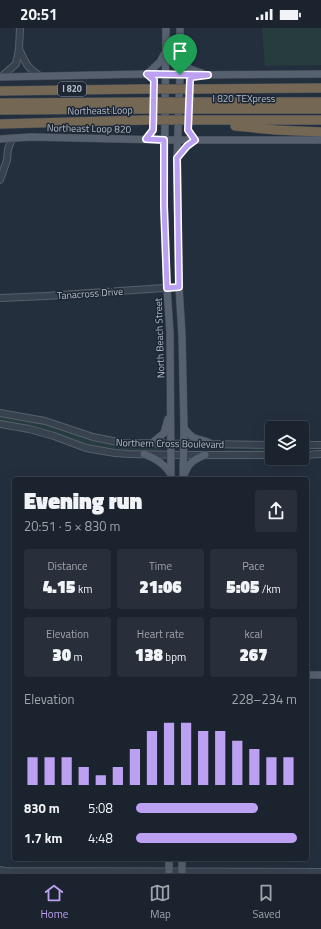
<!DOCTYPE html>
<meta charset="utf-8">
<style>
:root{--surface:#1b232e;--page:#282f3a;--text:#f1f3f6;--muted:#a0a4aa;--line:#39404a;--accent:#bca0f2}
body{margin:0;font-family:"Titillium Web",sans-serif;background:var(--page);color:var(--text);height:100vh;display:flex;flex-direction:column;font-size:15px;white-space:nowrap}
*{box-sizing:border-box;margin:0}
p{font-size:13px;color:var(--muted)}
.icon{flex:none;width:22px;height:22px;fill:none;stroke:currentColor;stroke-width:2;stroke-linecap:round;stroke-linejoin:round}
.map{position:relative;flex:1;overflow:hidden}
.sheet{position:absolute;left:12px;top:449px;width:297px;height:384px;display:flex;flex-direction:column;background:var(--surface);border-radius:4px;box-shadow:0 4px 16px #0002,0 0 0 1px var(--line)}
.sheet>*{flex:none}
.buttons{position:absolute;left:265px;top:393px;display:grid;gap:8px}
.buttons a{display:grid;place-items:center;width:44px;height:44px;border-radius:4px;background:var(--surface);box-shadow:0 4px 16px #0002,0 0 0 1px var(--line);font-size:20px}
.pin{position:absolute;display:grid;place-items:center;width:34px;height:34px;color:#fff;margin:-41px -17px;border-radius:50% 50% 50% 0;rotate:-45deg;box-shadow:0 0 4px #0007}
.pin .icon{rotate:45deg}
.round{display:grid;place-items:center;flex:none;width:42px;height:42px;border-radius:4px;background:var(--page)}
.head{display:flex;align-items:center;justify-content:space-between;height:68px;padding:0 12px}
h1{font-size:22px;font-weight:800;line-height:30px}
.figures{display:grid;grid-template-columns:repeat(3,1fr);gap:6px;height:68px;padding:4px 12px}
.figures div{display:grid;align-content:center;border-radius:4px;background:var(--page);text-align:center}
.figures b{font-size:17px;font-weight:800}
.figures small{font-size:11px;font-weight:400}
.figures p{font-size:11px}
.chart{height:112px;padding:8px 12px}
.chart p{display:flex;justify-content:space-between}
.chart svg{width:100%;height:72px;margin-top:4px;stroke:var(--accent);stroke-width:6}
ul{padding:0 12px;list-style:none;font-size:13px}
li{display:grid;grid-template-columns:64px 48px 1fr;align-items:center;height:30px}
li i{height:10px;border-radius:5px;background:var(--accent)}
.status{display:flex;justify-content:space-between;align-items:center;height:28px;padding:0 20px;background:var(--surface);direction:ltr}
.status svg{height:11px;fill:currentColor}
.tab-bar{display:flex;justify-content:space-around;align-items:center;height:56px;border-top:1px solid var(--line);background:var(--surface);font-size:11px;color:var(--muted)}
.tab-bar a{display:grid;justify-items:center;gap:2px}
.tab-bar .current{color:var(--accent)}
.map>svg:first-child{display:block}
.green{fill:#263c3f}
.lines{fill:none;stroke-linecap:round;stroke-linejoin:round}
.minor-casing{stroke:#565f6c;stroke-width:8}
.major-casing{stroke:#414a57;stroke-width:8}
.highway-casing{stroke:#434c59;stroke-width:10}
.minor{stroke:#38414e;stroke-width:6}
.major{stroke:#56606e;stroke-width:7}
.highway{stroke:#746855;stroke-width:9}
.highway-bridge-casing{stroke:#434c59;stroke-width:10;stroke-linecap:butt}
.highway-bridge{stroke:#746855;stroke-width:9}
.route-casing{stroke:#fff;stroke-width:8}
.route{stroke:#bca0f2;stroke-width:5}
.labels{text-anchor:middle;stroke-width:3;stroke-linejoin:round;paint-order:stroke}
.shield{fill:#1d2633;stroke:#878f9c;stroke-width:1}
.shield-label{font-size:9px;font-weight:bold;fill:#b4bcc9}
.street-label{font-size:10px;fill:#b4bcc9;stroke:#1d2633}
</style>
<div class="status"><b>20:51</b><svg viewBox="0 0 49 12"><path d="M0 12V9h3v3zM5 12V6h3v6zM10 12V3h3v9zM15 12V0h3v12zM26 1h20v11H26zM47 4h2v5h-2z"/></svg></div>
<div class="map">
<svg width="321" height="845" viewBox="0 0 321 845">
<rect width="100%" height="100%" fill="#242f3e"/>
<g class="green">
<path d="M262,0h59v37l-56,1z"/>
<path d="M0,387l41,9 52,17 19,4 20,2h23l8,2 -2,1h-31l-44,-5 -47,-16 -39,-8z"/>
<path d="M265,420h7v5h-49l1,-3h22z"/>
</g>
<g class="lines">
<g class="minor-casing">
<g id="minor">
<path d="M19,21c7,14 7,18 21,27"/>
<path d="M1,49l15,-13 3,-15 1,-21"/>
<path d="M0,152l7,-20 1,-11 4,-10"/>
<path d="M0,270l46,-2 133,-9"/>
<path d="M0,385l45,8 48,16 30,6 149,2"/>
<path d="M0,396l29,5 25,7 32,12 29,5 14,1 55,1h88"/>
<path d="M302,417h19"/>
<path d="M302,427l19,-1"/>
<path d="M0,842l5,1 316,1"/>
</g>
</g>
<g class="major-casing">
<g id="major">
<path d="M166,0l-2,178 3,82 3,45 1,146"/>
<path d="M180,0v47l-3,83 2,129 3,48 2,93 -1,51"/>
<path d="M179,29l11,12 12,4"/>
<path d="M0,49l147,-3 33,1 141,-1"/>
<path d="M0,111l31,-2 133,3h157"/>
<path d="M146,111l7,-9 1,-50 -7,-6 13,-12 6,-11"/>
<path d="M195,112l-7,-10 2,-50 2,-3 6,-1"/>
<path d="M177,130l10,-12 8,-6"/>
<path d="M184,400c12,16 14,8 28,16"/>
<path d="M151,416l13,-11 4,-14"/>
<path d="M144,426c11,4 20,9 26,19"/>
<path d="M185,445c4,-11 10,-14 20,-18"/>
<path d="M307,647h14"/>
<path d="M182,831v14"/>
<path d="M169,845v-14"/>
</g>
</g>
<g class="highway-casing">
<g id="highway">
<path d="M199,61l122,-1"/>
<path d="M0,63l144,-2"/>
<path d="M193,74h128"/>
<path d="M0,75l150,-1"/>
<path d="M193,81h128"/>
<path d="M0,82l150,-1"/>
<path d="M192,92h129"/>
<path d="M0,96l145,-4"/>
<path d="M235,98l41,4 45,2"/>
</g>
</g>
<use href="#minor" class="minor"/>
<use href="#major" class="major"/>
<use href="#highway" class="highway"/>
<g class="highway-bridge-casing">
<g id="highway-bridge">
<path d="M144,61h55"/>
<path d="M150,74h43"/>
<path d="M150,81h43"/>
<path d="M145,92h47"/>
</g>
</g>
<use href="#highway-bridge" class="highway-bridge"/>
</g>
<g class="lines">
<g class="route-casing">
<path id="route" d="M147,46l61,1 -16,2 -2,3 -2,50 7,10 -8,6 -10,12 2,129 -12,1 -3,-82v-66l-18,-1 7,-9 1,-50z"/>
</g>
<use href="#route" class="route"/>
</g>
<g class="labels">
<rect class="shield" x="58" y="54" width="28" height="14" rx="3"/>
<g class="shield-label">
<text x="72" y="64">I 820</text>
</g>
<g class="street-label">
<text x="244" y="74">I 820 TEXpress</text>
<text transform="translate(100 82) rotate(-1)" y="4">Northeast Loop</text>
<text transform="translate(89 100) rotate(1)" y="4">Northeast Loop 820</text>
<text transform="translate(90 265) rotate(-4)" y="4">Tanacross Drive</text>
<text transform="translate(159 310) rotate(-92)" y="4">North Beach Street</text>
<text transform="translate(170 415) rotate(1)" y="4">Northern Cross Boulevard</text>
</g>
</g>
</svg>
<div class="buttons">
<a><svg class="icon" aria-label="layers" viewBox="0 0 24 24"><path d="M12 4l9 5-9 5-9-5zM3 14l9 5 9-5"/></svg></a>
</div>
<div class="pin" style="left:180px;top:47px;background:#1e9e55"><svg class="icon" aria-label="arrive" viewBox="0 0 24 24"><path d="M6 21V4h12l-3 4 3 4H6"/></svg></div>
<section class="sheet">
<div class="head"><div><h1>Evening run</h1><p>20:51 · 5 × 830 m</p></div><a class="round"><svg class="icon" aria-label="share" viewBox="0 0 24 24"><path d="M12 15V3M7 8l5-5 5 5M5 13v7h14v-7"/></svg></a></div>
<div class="figures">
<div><p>Distance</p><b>4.15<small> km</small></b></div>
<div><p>Time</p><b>21:06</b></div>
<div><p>Pace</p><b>5:05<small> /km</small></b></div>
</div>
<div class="figures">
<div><p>Elevation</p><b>30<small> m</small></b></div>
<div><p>Heart rate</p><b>138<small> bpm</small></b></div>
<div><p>kcal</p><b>267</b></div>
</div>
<div class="chart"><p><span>Elevation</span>228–234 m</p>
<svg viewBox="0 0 160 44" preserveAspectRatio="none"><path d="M5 44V27M15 44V27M25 44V27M35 44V33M45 44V38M55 44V33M65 44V22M75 44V11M85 44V6M95 44V6M105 44V11M115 44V11M125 44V17M135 44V22M145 44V27M155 44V27"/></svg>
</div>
<ul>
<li><b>830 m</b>5:08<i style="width:76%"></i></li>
<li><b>1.7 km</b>4:48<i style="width:100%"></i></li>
</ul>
</section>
</div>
<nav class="tab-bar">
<a class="current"><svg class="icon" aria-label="home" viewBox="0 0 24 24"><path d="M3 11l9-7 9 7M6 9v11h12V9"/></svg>Home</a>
<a><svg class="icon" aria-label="map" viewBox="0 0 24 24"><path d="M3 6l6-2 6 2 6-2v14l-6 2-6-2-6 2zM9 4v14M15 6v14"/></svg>Map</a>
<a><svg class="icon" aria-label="saved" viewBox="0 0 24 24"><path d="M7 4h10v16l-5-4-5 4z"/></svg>Saved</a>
</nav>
